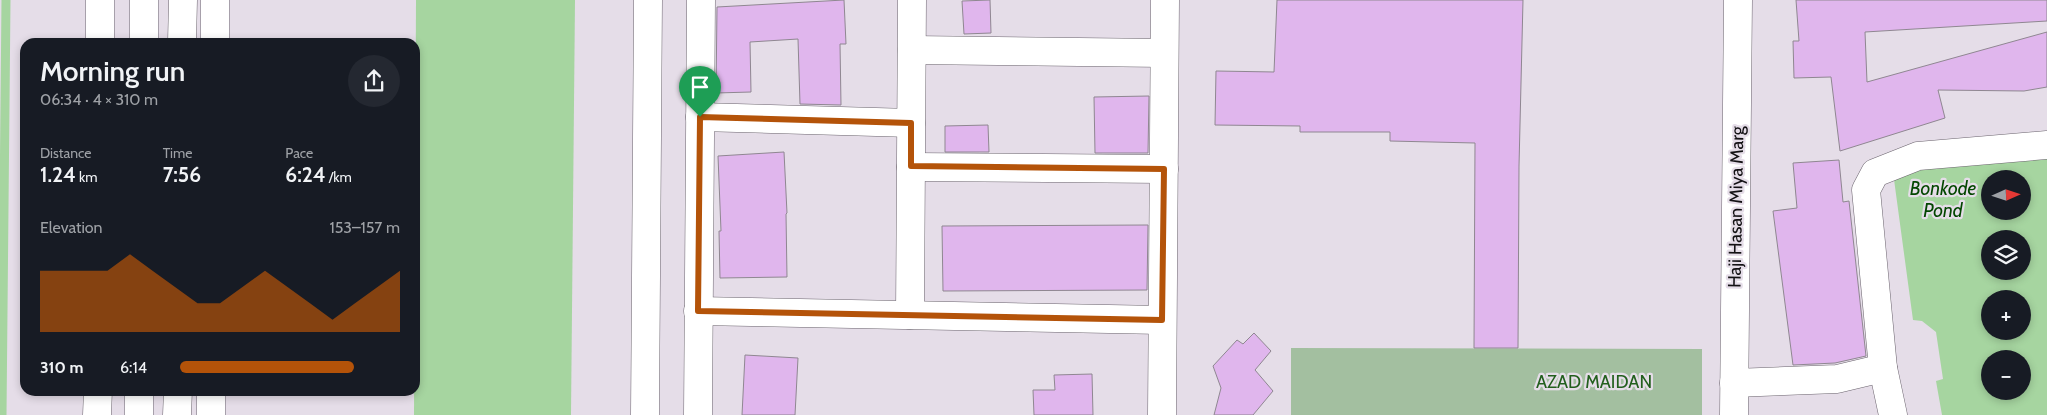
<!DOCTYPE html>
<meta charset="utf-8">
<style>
:root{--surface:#171b24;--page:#242831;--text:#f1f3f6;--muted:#9ea1a6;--accent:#b45309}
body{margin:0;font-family:Cabin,sans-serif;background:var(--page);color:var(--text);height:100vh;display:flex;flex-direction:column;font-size:19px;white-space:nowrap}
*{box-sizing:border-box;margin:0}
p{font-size:16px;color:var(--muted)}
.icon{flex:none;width:28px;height:28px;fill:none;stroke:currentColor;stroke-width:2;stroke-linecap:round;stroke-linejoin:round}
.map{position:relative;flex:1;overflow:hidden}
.drawer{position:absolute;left:20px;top:38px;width:400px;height:358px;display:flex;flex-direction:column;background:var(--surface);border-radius:15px;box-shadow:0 2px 8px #0003}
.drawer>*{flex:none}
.needle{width:32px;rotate:87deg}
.tools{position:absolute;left:1981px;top:170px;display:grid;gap:10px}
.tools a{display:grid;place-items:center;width:50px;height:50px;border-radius:50%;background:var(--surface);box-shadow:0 2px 8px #0003;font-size:25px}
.pin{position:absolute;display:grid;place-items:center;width:42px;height:42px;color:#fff;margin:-51px -21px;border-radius:50% 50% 50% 0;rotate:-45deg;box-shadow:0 0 5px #0007}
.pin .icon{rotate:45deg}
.round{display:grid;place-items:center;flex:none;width:52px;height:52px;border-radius:26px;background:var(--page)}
.headline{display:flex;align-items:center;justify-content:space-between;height:85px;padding:0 20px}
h1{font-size:28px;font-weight:600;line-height:38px}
.stats{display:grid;grid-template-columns:repeat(3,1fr);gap:8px;height:85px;padding:5px 20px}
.stats div{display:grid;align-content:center}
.stats b{font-size:21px;font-weight:600}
.stats small{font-size:14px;font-weight:400}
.stats p{font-size:14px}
.chart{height:140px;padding:10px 20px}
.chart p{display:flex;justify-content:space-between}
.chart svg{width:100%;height:90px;margin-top:5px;fill:var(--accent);opacity:.7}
ul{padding:0 20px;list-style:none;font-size:16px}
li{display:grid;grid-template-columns:80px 60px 1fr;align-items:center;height:38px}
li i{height:12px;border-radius:6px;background:var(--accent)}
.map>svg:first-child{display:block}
.green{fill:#a3bfa0}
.water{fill:#a6d5a0;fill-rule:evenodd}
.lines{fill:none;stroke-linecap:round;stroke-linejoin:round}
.stream{stroke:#a6d5a0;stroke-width:9}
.building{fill:#e0b6ed;stroke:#8f8791}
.minor-casing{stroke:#6b646e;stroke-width:29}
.major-casing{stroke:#6b646e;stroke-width:29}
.minor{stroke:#fff;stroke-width:28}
.major{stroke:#fff;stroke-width:28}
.route-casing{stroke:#fff;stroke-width:10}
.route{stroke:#b45309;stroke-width:6}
.labels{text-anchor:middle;stroke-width:4.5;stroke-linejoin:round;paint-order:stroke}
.street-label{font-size:18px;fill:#131114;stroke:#e5dde8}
.park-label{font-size:18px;fill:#225f1d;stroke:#e5dde8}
.water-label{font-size:19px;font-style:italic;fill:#034700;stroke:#e5dde8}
</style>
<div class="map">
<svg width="2047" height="415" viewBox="0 0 2047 415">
<rect width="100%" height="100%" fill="#e5dde8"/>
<path class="green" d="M1291,348l411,1v66h-411z"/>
<g class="water">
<path d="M416,0h159l-4,415h-157z"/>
<path d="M2047,134v281h-105l-6,-34 7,-2 -7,-47 -14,-11 -9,-1 -20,-148zM1990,179h32v32h-32zM1990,239h32v32h-32zM1990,299h32v32h-32zM1990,359h32v32h-32z"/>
</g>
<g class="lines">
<path class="stream" d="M2,415l4,-415"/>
</g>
<g class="building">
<path d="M844,0l2,44h-6l1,61 -41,-1 -2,-65 -48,3 1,50 -35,1 1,-86z"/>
<path d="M990,0l1,33 -27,1 -2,-33z"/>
<path d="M1277,0h246l-4,166 -1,182h-44l1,-205 -85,-2v-9h-90v-6l-85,-1 1,-54 58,1z"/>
<path d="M1796,0h251v21l-182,11 2,50 180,-50v55l-23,4 -86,-1 7,28 -105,33 -9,-74 -37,1 -1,-37h6z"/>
<path d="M1149,96l-1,57h-53l-1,-56z"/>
<path d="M988,125l1,27h-44v-26z"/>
<path d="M784,152l3,61 -1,1 1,63 -67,1 -1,-47h2l-3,-75z"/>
<path d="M1839,160l4,42 6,-1 17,155 -31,7 -42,2 -20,-154 24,-3 -4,-45z"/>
<path d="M1148,225l-1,65 -204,1 -1,-65z"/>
<path d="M1254,333l17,18 -16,19 18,21 -20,24h-39l7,-27 -8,-22 24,-26 6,4z"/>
<path d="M745,355l53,3 -3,57h-53z"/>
<path d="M1092,374l1,41h-59l-1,-25h22l-1,-15z"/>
</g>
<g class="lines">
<g class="minor-casing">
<g id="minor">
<path d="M912,50l252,3"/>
<path d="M700,117l211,6"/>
<path d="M911,167l253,2"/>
<path d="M698,311l464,9"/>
<path d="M910,315l2,-315"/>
<path d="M1734,383l103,-4 46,-11"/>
<path d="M645,415l3,-415"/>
<path d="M698,415l3,-415"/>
<path d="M1162,415l3,-415"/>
<path d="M1734,415l4,-415"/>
<path d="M1893,415l-10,-47 -17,-178 9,-17 43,-17 129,-11"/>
</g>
</g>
<g class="major-casing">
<g id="major">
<path d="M100,42v-42"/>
<path d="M144,42v-42"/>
<path d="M182,42l1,-42"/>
<path d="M215,42v-42"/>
<path d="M97,415l1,-25"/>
<path d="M139,415v-25"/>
<path d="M177,415l1,-25"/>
<path d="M211,415v-25"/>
</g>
</g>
<use href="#minor" class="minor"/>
<use href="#major" class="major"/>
</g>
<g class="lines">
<g class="route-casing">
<path id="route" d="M700,117l211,6v43l253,3 -2,151 -464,-9z"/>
</g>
<use href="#route" class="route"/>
</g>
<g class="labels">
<g class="street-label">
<text transform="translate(1736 207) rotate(-89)" y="6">Haji Hasan Miya Marg</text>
</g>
<g class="park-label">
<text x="1594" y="388">AZAD MAIDAN</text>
</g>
<g class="water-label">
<text x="1943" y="195">Bonkode<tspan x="1943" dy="22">Pond</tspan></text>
</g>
</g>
</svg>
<div class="tools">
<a><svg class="needle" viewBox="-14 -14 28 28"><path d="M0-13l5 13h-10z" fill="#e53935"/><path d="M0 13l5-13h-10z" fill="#9ea1a6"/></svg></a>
<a><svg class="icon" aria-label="layers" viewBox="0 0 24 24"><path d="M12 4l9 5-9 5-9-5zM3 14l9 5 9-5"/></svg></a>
<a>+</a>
<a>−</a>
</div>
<div class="pin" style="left:700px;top:117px;background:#1e9e55"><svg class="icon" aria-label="arrive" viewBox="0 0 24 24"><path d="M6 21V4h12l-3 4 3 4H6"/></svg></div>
<section class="drawer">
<div class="headline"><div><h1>Morning run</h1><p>06:34 · 4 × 310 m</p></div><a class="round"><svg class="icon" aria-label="share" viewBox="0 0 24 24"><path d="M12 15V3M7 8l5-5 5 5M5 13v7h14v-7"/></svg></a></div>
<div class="stats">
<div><p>Distance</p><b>1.24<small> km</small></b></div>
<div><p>Time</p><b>7:56</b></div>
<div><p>Pace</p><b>6:24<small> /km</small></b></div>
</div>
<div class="chart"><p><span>Elevation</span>153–157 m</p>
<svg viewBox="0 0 160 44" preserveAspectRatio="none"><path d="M0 44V14L10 14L20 14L30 14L40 6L50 14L60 22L70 30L80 30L90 22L100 14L110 22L120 30L130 38L140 30L150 22L160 14V44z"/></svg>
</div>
<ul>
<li><b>310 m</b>6:14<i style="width:79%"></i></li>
</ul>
</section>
</div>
